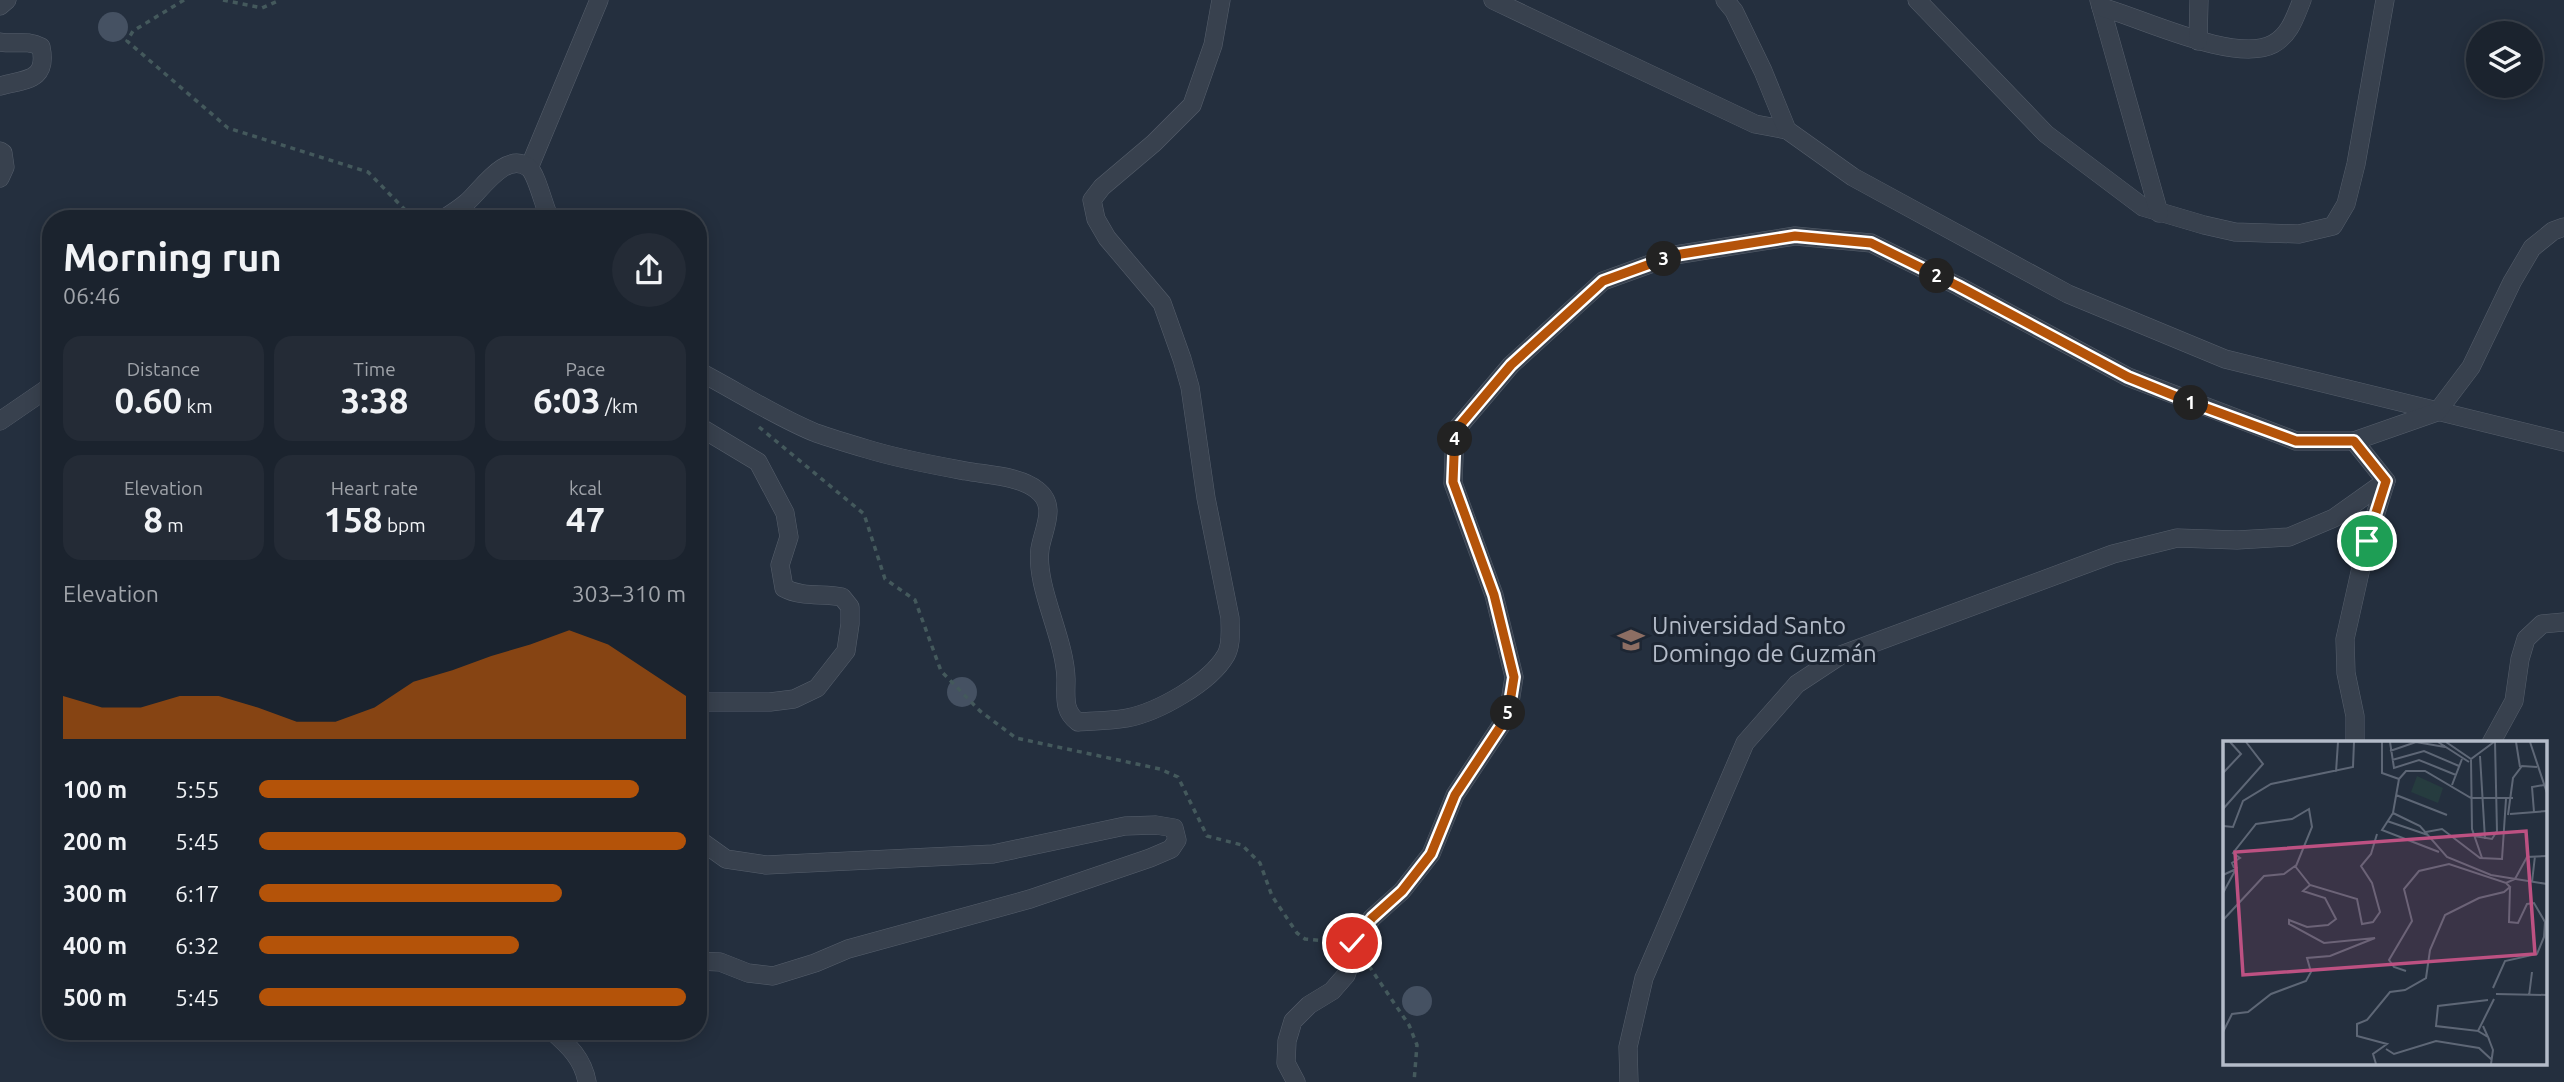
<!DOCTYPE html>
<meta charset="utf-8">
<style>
:root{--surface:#1b232e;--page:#242b36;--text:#f1f3f6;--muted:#a0a4aa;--line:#39404a;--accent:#b45309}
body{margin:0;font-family:Ubuntu,sans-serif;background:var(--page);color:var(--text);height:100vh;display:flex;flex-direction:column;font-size:26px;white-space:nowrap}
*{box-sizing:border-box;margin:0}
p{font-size:23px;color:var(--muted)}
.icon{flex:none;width:38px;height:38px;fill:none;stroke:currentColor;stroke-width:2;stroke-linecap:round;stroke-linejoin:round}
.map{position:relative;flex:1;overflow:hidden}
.side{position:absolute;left:42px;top:210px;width:665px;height:830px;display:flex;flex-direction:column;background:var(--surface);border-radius:28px;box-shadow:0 4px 18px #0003,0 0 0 2px var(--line)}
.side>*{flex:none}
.tools{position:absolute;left:2466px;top:21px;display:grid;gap:14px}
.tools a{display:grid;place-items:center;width:77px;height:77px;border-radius:50%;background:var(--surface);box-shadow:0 4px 18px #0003,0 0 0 2px var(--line);font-size:35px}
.pin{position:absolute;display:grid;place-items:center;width:60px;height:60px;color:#fff;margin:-30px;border:4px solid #fff;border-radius:50%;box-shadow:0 2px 7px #0007}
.km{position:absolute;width:35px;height:35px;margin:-18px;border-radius:50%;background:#222;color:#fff;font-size:19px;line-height:35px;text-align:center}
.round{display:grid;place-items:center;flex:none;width:74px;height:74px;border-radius:37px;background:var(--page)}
.summary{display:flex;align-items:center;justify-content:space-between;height:119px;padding:0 21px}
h1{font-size:38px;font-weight:700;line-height:52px}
.stats{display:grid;grid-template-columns:repeat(3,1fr);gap:10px;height:119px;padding:7px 21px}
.stats div{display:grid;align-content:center;border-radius:18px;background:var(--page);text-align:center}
.stats b{font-size:35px;font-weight:700}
.stats small{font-size:19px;font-weight:400}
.stats p{font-size:19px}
.chart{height:196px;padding:14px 21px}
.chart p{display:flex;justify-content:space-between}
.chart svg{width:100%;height:126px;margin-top:7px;fill:var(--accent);opacity:.7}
ul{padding:0 21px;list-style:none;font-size:23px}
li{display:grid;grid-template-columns:112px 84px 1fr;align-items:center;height:52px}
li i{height:18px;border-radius:9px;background:var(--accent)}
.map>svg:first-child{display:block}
.building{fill:#455162}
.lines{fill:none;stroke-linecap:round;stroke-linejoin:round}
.minor-casing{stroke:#565f6c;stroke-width:19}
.path{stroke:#44595c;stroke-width:3.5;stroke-dasharray:5 5;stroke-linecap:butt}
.minor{stroke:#38414e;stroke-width:18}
.route-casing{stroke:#fff;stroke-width:14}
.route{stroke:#b45309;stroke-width:9}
.labels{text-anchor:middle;stroke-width:6;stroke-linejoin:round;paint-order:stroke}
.poi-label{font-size:24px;fill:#b4bcc9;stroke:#1d2633;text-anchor:start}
.inset-road{fill:none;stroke:#5e6776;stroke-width:2}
.view{fill:#bd5182;fill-opacity:0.15;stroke:#bd5182;stroke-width:3.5}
.inset-edge{fill:none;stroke:#b4bcc9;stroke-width:3.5}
</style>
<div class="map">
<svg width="2564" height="1082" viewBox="0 0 2564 1082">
<rect width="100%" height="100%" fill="#242f3e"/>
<g class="building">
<circle cx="113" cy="27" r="15"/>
<circle cx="962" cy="692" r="15"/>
<circle cx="1417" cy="1001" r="15"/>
</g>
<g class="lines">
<g class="minor-casing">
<g id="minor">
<path d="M1493,0l262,124 32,6"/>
<path d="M1725,0l9,11 29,60 24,59 66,47 215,117 157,65 339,83"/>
<path d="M1917,0l129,134 97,73 61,18 31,7 64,2 34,-8 13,-22 10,-40 29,-164"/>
<path d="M2099,0l60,213"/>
<path d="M0,6l7,-6"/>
<path d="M2101,7c41,11 134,57 172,37 17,-9 22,-27 29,-44"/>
<path d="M2198,41l1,-41"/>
<path d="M0,42c16,3 26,-3 41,5 7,34 -15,32 -41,39"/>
<path d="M0,151l3,2 2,14 -5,11"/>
<path d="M529,168l70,-168"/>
<path d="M443,219c8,-5 16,-10 23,-16 14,-11 40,-54 63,-35 8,7 15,39 21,51"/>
<path d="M698,371c37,19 80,47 118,62 17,6 34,11 51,16 32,10 66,16 99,22 21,4 54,5 71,19 21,16 6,39 3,59 -5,38 25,89 26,130 0,18 -3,32 12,43 16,-1 33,-1 49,-4 31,-6 83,-35 99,-63 6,-11 4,-25 4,-37l-24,-120 -16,-111 -8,-28 -20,-56 -55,-65 -11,-19 -4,-19 10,-13 52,-44 38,-38 21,-60 8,-45"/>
<path d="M0,421l51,-35"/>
<path d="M698,426l60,36 27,51 4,24 -9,28 4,23c19,10 38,5 58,9l8,10v17l-4,27 -29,37 -23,11 -24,3h-72"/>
<path d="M2355,743v-27l-9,-43 -1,-34 22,-98 19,-60"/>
<path d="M2491,743l23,-42 6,-42 6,-20 16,-15 22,-2"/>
<path d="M698,839l28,20 40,6 227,-11 132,-28 31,-1 18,3 3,12 -6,9 -21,9 -120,41 -182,50 -33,14 -42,13 -25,-3 -28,-11 -22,-1"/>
<path d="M552,1031c17,15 31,28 35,51"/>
<path d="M1296,1082l-10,-19 1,-22 6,-20 16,-16 23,-14 14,-16 5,-14 1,-18 20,-25 30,-27 29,-37 24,-59 53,-80 6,-38 -20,-82 -41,-112 2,-52 56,-66 92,-84 72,-26 120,-19 76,7 87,43 170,91 168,64h58l83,-29 34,-45 41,-85 20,-34 21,-17 11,-4"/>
<path d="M1629,1082l-1,-35 16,-69 101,-235 52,-59 44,-29 272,-101 64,-16 60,2 52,-3 45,-19 52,-37 -32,-40"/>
</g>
</g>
<g class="path">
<path d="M184,0l-51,31 -6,10 101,87 140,44 46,47"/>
<path d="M223,0l39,8 18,-8"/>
<path d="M759,427l105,87 21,65 30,21 26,71 39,40 36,27 144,31 18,8 29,59 35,9 18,18 12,33 25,37 8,6 29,3"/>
<path d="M1369,966l40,59 8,20 -3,37"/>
</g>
<use href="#minor" class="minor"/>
</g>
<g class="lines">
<g class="route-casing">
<path id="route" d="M1352,943l20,-25 30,-27 29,-37 24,-59 53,-80 6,-38 -20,-82 -41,-113 2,-51 56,-66 92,-84 72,-26 120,-19 76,7 87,43 170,91 62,25 106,39h58l32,40 -19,60"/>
</g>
<use href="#route" class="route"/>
</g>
<defs>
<g id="university-bare" transform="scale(2.1)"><path d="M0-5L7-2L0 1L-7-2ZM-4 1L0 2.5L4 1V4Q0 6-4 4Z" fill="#8d6e63" stroke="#1d2633" stroke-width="2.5" paint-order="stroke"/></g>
</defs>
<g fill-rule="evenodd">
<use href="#university-bare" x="1631" y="640"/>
</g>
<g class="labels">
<g class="poi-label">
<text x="1652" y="634">Universidad Santo<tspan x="1652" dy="28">Domingo de Guzmán</tspan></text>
</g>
</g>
<g transform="translate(2223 741)">
<rect width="324" height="324" fill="#242f3e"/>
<path d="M194,35l26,12 -5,15 -27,-11z" fill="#263c3f"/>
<path class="inset-road" d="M159,1v31l17,6M167,1l4,26 25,-8 37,15M215,1l31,20M223,1l25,17 23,-17M293,1l4,25M307,1l17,51M167,10l26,-9 29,5M257,15l5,83M248,18l1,70 10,29M169,19l32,-9 35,15M113,31l2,-30M0,32l18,-19 -11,-12M229,44l10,-26M173,54l51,20M0,68l40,-45 -17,-22M311,71l-2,-25 12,-2M170,72l27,13 27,31 44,18 56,9M287,73l37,-3M285,74l5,-37 9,-12 15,1M164,80l41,14M0,85l10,1 10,-26 28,-17 82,-17 1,-25M203,91l16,-3 38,29 22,1 4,-60M251,95l18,3 5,-8 -2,-89M216,111l-57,-22 11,-17 6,-34 7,-8h19l46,27h42M11,127l-2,-5 8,-5 -7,-5 23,-29 36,-5 17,-10 3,18 -16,39M0,134l13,-6 -13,24M309,141l3,-26M0,179l41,-44 20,-2 11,-8 15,19 47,14 5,25 11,-2 7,-10 -8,-29 -11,-17 10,-12 6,-20M183,230l-12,-4 -5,-7 23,-39 -8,-32 15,-18 30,-7 57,19 9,-4 12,-22 20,-1M270,247l12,-27 32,-7 7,-17 1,-15 -11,-19 -7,1 -9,19 -9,-1 1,-35M273,253l51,1M306,255l3,-24M265,259l-50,6 -2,20 42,5 16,-32M255,290l10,6 -5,-11M0,291l9,-18 16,-2 23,-18 35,-13 5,-9 -4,-14 23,-2 45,-18 -51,5 -35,-19v-4l18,7 21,-2 8,-6 -11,-21 -22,-7 7,-6M265,296l5,13 -2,14M163,308l8,5 42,-13 43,7 13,12M153,323l-3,-10 14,-10 -30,-8v-12l10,-4 23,-28 15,-2 21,-12 4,-28 15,-35 34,-17 25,-6 6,-5 -4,-4"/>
<path class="view" d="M303,90l9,123 -292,21 -8,-123z"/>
<rect width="324" height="324" class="inset-edge"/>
</g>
</svg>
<div class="tools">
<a><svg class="icon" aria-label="layers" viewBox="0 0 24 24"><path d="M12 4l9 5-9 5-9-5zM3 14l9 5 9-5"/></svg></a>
</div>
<div class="pin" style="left:2367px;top:541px;background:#1e9e55"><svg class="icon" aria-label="arrive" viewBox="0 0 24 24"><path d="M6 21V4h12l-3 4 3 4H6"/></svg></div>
<div class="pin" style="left:1352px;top:943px;background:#d93025"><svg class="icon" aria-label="check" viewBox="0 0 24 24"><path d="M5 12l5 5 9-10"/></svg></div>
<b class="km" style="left:2191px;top:403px">1</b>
<b class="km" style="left:1937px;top:276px">2</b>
<b class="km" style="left:1664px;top:259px">3</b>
<b class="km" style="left:1455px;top:439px">4</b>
<b class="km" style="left:1508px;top:713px">5</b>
<section class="side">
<div class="summary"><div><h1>Morning run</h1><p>06:46</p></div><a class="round"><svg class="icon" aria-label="share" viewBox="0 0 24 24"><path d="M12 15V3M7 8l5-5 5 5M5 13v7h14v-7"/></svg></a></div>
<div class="stats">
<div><p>Distance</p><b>0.60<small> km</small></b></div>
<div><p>Time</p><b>3:38</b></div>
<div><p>Pace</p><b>6:03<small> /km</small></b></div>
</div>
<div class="stats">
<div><p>Elevation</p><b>8<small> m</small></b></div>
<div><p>Heart rate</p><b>158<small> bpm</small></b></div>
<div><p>kcal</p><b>47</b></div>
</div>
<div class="chart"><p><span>Elevation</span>303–310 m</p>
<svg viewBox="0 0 160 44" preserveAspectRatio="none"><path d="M0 44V29L10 33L20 33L30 29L40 29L50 33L60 38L70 38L80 33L90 24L100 20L110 15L120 11L130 6L140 11L150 20L160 29V44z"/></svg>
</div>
<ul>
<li><b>100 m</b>5:55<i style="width:89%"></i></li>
<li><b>200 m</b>5:45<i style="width:100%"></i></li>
<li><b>300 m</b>6:17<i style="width:71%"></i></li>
<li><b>400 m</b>6:32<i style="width:61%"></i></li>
<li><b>500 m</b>5:45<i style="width:100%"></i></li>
</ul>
</section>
</div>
